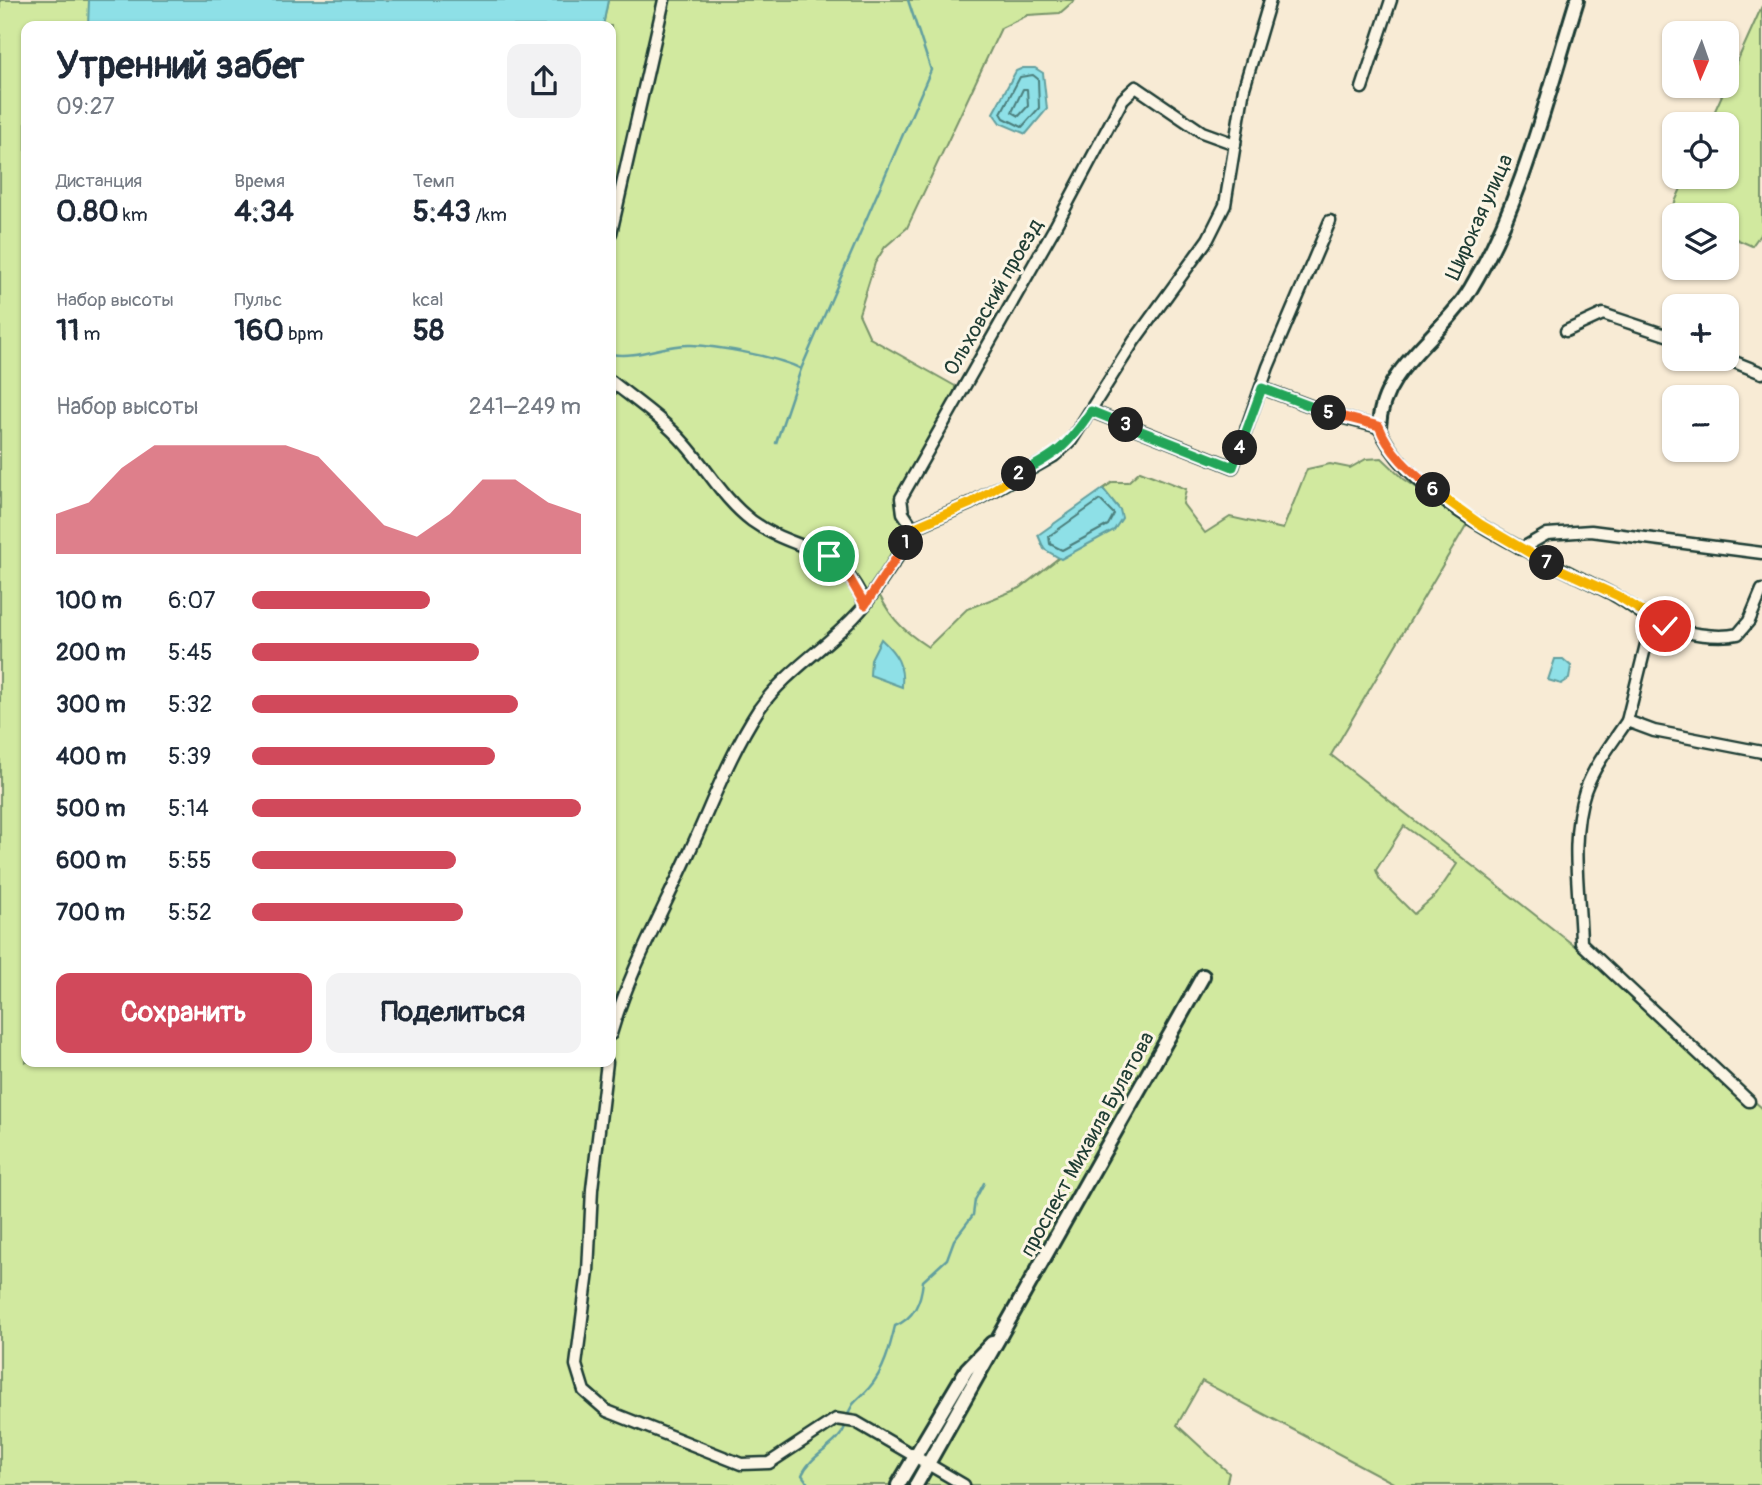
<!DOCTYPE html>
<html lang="ru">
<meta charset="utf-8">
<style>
:root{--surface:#fff;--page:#f2f2f3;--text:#1f2937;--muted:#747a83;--accent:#d1495b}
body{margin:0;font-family:Pangolin,sans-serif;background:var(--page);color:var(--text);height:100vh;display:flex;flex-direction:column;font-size:26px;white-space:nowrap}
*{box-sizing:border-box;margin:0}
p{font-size:23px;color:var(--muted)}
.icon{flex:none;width:38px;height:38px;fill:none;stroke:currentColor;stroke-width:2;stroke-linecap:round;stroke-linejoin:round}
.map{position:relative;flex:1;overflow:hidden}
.side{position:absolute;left:21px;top:21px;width:595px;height:1046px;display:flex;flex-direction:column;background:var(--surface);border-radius:14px;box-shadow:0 2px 5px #0004}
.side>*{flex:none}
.needle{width:46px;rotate:182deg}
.buttons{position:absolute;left:1662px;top:21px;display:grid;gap:14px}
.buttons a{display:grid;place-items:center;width:77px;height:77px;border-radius:14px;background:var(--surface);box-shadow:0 2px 5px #0004;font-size:35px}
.pin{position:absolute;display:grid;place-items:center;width:60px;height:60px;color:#fff;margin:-30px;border:4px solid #fff;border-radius:50%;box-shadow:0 2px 7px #0007}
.km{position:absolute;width:35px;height:35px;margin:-18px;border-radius:50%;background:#222;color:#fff;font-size:19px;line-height:35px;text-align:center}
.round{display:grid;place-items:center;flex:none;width:74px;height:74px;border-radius:14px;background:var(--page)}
.overview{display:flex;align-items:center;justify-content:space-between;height:119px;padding:0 35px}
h1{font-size:38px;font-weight:700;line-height:52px}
.figures{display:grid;grid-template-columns:repeat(3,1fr);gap:10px;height:119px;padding:7px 35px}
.figures div{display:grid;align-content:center}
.figures b{font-size:30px;font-weight:700}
.figures small{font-size:19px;font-weight:400}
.figures p{font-size:19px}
.chart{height:196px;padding:14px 35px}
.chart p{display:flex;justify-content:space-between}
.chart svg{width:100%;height:126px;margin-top:7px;fill:var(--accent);opacity:.7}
.cta{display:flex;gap:14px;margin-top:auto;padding:14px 35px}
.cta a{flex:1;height:80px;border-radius:14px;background:var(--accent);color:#fff;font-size:28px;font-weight:700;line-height:80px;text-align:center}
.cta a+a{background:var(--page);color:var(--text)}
ul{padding:0 35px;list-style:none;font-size:23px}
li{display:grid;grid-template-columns:112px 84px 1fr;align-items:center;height:52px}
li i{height:18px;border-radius:9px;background:var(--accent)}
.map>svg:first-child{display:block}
.green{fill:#d1e99f;stroke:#78936a;stroke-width:2;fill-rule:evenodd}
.water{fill:#8ee0e7;stroke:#629f9f;stroke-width:2}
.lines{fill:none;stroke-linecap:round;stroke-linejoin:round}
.shore{stroke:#4b7e7c;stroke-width:2}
.stream{stroke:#629f9f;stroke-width:2.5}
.minor-casing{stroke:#1f3d34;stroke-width:15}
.tertiary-casing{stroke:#1f3d34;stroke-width:18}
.minor{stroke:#fcf5e5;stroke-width:10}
.tertiary{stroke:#fcf5e5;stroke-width:12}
.split-1-casing{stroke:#fff;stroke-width:14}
.split-2-casing{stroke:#fff;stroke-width:14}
.split-3-casing{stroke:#fff;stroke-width:14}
.split-4-casing{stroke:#fff;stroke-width:14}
.split-5-casing{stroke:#fff;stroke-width:14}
.split-6-casing{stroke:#fff;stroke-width:14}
.split-7-casing{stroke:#fff;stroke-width:14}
.split-8-casing{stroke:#fff;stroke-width:14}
.split-1{stroke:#f0652b;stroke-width:9}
.split-2{stroke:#f5b400;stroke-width:9}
.split-3{stroke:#22a559;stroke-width:9}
.split-4{stroke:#22a559;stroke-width:9}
.split-5{stroke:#22a559;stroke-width:9}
.split-6{stroke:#f0652b;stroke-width:9}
.split-7{stroke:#f5b400;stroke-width:9}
.split-8{stroke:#f5b400;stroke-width:9}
.labels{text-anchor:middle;stroke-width:6;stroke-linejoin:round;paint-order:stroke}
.street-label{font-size:21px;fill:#1f3d34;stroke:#fcf5e5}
</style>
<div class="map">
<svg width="1762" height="1485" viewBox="0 0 1762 1485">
<rect width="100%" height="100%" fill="#f8ebd5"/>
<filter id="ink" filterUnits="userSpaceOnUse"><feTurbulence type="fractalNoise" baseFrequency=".0143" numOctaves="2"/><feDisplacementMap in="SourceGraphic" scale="14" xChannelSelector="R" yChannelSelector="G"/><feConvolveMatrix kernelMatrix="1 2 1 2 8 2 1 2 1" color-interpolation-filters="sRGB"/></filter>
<g filter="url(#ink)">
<g class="green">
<path d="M0,0h137l-6,26h-105v1036h585v-1036h-8l5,-26h467l-15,13 -32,2 -27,13 -94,200 -22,19 -10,16 -16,51 11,24 85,48 -1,11 -52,90 -6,24 8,18 -30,55c14,31 26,45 54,63l39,-38 53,-21 100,-78 -17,-21 10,-7h15l12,-11 46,18 -3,15 22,29 25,-16 53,12 24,-60 23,-5 20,4 16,-9 16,-1 22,21 64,43 -137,233 245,192 186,161v377h-365l-195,-104 -25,44 52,48 -3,12h-1226zM1404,826l53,38 -21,31 -22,19 -34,-34 -4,-10z"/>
<path d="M1762,6v226l-10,14 -25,-11v-20h-47l-9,-4 15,-34h41v-53h-18z"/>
</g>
<g class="water">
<path d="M89,0h519l-5,26h-515z"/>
<path d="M1023,68h12l8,5 4,36 -21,25 -26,-11 -7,-10 23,-42z"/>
<path d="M1103,489l17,21 2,8 -8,12 -53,29 -17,-10 -6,-14z"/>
<path d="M881,639c16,15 23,26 21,48l-32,-12 1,-16z"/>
<path d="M1555,659h8l8,7 -2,13 -8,5 -13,-4z"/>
</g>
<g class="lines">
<g class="shore">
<path d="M1033,75l5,4 1,29 -17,19 -18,-9 -3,-5 19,-36z"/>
<path d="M1027,89l1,17 -9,10 -7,-4 11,-23z"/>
<path d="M1100,500l14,14 -6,11 -46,25 -12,-6 -1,-8z"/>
</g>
<g class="stream">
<path d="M611,354c27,5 53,-10 80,-9 26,1 88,12 110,24l-25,74"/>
<path d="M801,369l130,-299 -23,-70"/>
<path d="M847,1418c4,-17 12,-18 22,-30 15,-17 21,-41 26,-62 19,-8 26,-24 28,-45l24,-22 7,-19 19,-25 2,-15 9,-17"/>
<path d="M805,1485l2,-3 -5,-7c9,-22 38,-29 44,-51"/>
</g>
<g class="minor-casing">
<g id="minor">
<path d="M1362,88l29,-88"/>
<path d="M611,233l53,-233"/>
<path d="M1566,331l37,-17 72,24"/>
<path d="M1727,359l35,14"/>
<path d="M611,381c25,20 53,39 74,63 23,26 39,56 67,77 44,32 89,22 113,84 -32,39 -77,63 -106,104 -29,44 -48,97 -70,144 -27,60 -60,119 -78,181"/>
<path d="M1262,388l78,29 39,10c30,76 166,132 235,168 17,9 32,24 50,31 20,7 53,13 74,8l11,-13 13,-31"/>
<path d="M1091,411l142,56 35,-100 62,-146"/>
<path d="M913,528l-10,-15 -2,-15 154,-271 68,-128 13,-12 66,45 33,12"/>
<path d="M1521,549l26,-15 44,-3 171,22"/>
<path d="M865,605l36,-53 12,-24 58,-25 83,-47 17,-15 63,-100 74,-102 17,-34 19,-117 26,-88"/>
<path d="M1652,620l-25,101 27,10 108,21"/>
<path d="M1627,721c-15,22 -33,45 -42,70 -16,47 -5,104 -4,152l168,158"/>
<path d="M607,1062l-15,127 -4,83 -12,93 8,26 23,20 134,53 28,-1 67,-44 20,3 108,63"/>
</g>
</g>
<g class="tertiary-casing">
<g id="tertiary">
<path d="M1379,427c2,-59 64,-91 92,-139 52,-87 76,-192 106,-288"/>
<path d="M898,1485l69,-116 25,-26"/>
<path d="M916,1485l287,-509"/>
</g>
</g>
<use href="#minor" class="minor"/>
<use href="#tertiary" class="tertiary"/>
</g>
</g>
<g class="lines" filter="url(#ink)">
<g class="split-1-casing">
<path id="split-1" d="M829,556l21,23 15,26 41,-62"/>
</g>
<g class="split-2-casing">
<path id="split-2" d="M906,543l7,-15 58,-25 48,-29"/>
</g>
<g class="split-3-casing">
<path id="split-3" d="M1019,474c38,-20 48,-27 72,-63l35,14"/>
</g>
<g class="split-4-casing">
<path id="split-4" d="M1126,425l107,42 7,-19"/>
</g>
<g class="split-5-casing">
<path id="split-5" d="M1240,448l22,-60 67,25"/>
</g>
<g class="split-6-casing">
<path id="split-6" d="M1329,413l50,13c10,27 33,46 54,64"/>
</g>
<g class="split-7-casing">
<path id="split-7" d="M1433,490l47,34 67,39"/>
</g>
<g class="split-8-casing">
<path id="split-8" d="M1547,563l71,33 47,30"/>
</g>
<use href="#split-1" class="split-1"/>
<use href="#split-2" class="split-2"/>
<use href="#split-3" class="split-3"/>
<use href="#split-4" class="split-4"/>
<use href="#split-5" class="split-5"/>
<use href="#split-6" class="split-6"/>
<use href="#split-7" class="split-7"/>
<use href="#split-8" class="split-8"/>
</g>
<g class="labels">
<g class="street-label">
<text transform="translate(1479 217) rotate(-66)" y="7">Широкая улица</text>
<text transform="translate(993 297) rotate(-60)" y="7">Ольховский проезд</text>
<text transform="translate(1087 1144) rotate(-61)" y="7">проспект Михаила Булатова</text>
</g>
</g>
</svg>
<div class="buttons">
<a><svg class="needle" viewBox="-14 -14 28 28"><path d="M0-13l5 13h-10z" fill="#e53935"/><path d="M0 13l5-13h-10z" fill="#747a83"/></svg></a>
<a><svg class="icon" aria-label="locate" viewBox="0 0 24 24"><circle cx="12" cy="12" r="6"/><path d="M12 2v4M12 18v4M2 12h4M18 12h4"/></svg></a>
<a><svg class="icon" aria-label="layers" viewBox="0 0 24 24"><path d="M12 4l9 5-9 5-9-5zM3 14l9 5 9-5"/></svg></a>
<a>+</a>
<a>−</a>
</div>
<div class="pin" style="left:829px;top:556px;background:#1e9e55"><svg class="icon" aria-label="arrive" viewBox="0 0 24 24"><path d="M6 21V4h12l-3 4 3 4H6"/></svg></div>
<div class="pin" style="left:1665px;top:626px;background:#d93025"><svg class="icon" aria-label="check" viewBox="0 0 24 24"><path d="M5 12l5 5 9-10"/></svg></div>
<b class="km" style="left:906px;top:543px">1</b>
<b class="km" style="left:1019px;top:474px">2</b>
<b class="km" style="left:1126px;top:425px">3</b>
<b class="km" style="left:1240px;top:448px">4</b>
<b class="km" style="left:1329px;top:413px">5</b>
<b class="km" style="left:1433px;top:490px">6</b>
<b class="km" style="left:1547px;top:563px">7</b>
<section class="side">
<div class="overview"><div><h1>Утренний забег</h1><p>09:27</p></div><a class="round"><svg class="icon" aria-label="share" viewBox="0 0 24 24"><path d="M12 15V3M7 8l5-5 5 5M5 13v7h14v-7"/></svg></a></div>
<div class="figures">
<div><p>Дистанция</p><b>0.80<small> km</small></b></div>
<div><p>Время</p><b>4:34</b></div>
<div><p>Темп</p><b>5:43<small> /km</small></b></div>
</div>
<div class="figures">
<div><p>Набор высоты</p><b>11<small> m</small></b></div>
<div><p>Пульс</p><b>160<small> bpm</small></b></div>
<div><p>kcal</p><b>58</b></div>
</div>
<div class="chart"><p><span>Набор высоты</span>241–249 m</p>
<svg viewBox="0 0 160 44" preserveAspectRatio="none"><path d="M0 44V30L10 26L20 14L30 6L40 6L50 6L60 6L70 6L80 10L90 22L100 34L110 38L120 30L130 18L140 18L150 26L160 30V44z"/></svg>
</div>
<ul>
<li><b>100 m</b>6:07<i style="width:54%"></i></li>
<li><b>200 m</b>5:45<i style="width:69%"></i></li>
<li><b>300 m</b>5:32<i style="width:81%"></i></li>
<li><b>400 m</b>5:39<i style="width:74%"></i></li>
<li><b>500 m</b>5:14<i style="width:100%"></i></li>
<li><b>600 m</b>5:55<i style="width:62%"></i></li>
<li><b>700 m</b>5:52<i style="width:64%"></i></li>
</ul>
<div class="cta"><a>Сохранить</a><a>Поделиться</a></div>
</section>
</div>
